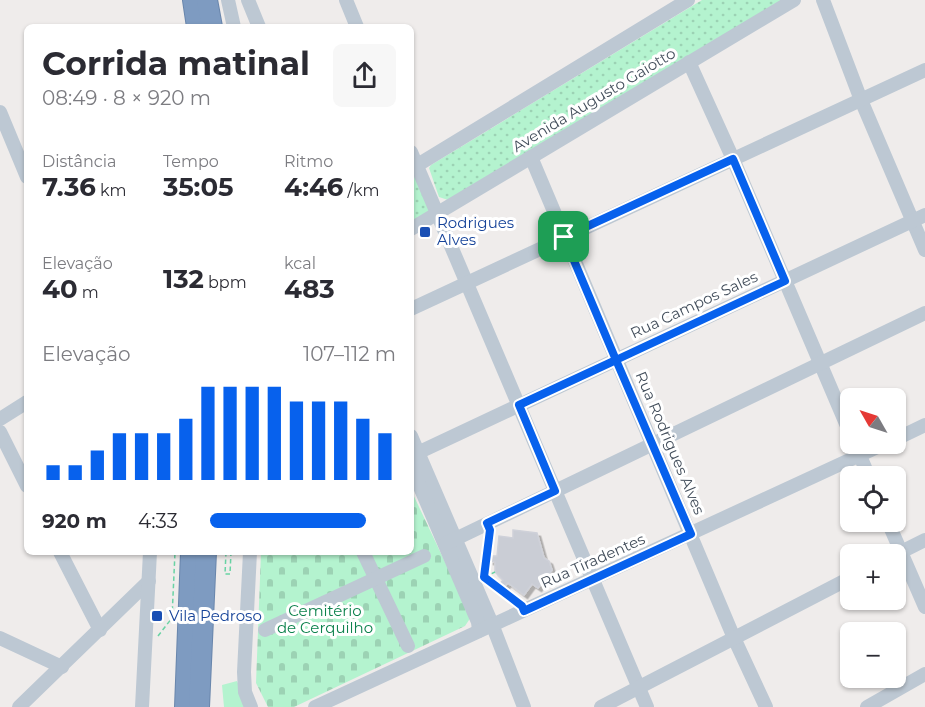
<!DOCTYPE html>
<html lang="pt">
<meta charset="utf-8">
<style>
:root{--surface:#fff;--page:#f7f7f7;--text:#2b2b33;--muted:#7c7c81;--accent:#0761ed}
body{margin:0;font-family:Montserrat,sans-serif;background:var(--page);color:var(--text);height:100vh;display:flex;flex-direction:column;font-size:22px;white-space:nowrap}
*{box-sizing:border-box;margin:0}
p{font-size:20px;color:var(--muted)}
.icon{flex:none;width:33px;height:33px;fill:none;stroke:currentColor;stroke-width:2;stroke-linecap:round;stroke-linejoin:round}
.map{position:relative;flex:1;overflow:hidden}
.side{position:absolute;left:24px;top:24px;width:390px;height:531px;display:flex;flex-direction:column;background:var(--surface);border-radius:9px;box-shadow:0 2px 4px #0004}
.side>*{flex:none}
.needle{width:39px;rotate:309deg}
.tools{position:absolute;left:840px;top:388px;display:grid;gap:12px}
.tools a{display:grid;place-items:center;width:66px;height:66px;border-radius:9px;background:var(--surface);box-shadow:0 2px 4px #0004;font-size:30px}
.pin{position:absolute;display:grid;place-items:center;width:51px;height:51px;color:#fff;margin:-26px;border-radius:12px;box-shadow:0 3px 9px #0006}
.round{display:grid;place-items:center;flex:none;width:63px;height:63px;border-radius:9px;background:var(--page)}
.summary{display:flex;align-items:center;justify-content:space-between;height:102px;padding:0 18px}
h1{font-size:33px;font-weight:700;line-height:45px}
.metrics{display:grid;grid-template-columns:repeat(3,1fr);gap:9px;height:102px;padding:6px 18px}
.metrics div{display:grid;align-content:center}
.metrics b{font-size:26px;font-weight:700}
.metrics small{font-size:16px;font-weight:400}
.metrics p{font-size:16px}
.chart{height:168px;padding:12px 18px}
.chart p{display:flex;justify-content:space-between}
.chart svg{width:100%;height:108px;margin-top:6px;stroke:var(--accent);stroke-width:6}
ul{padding:0 18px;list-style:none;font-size:20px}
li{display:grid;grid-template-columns:96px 72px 1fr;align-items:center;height:45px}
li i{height:15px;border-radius:8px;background:var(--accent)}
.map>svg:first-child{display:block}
.grass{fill:url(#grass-dots)}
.cemetery{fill:url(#cemetery-stones)}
.park{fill:#b4f3cf}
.building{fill:#cacdd5;stroke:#cfd1d9;stroke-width:1.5;filter:url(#shadow)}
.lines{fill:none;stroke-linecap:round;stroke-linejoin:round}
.highway-casing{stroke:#6986ac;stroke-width:22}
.path{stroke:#69d3a4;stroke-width:1.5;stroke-dasharray:4.5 3;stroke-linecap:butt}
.minor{stroke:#bdc8d3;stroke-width:14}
.highway{stroke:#7e9bc1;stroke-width:20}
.route-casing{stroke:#fff;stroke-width:12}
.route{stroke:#0761ed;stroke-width:8}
.transit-dot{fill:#1a4fb4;stroke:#fff;stroke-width:2}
.labels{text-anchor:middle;stroke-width:6;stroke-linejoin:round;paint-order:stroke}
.street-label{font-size:15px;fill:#434e5b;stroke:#fff}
.transit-label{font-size:15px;fill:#164399;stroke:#fff;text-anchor:start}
.park-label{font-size:15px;fill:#0d824d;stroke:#fff}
</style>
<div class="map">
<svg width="925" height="707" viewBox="0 0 925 707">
<defs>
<pattern id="grass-dots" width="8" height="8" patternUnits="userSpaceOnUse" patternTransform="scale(1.5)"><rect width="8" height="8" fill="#b4f3cf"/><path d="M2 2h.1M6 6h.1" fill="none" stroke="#9cd2b4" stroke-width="1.8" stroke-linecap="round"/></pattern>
<pattern id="cemetery-stones" width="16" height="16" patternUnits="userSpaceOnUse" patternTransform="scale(1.5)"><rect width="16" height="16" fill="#b4f3cf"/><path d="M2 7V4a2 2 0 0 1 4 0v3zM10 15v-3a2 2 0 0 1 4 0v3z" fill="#9cd2b4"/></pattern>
<filter id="shadow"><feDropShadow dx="3.5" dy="3.5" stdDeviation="0" flood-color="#0004"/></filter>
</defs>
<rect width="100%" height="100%" fill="#efeceb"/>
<g class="grass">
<path d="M702,0h80l-334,200 -9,-3 -10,-29 2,-3z"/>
<path d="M415,177l16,33 -20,14v-46z"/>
</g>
<path class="cemetery" d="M411,490l60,127 -6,9 -171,81h-26l-12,-24 5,-131h150z"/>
<path class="park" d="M237,681l12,26h-25l-2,-22z"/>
<path class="building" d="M513,530l24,3 7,25 5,3 3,9 -14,18 -6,-4 -8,11 -16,-12 -4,4 -4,-3 3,-4 -8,-8v-10l-5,-1 1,-5h6l2,-20 14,2z"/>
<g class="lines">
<g class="highway-casing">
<g id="highway">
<path d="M193,0l4,27"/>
<path d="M207,0l5,27"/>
<path d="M185,707l6,-155"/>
<path d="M199,707l7,-155"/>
</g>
</g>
<g class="path">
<path d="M226,552l-1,22h5l1,-22"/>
<path d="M484,576l5,-40"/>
<path d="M485,577l10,-5"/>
<path d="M486,579l30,22"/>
<path d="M158,636l14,-18 3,-66"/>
</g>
<g class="minor">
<path d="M228,0l6,27"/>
<path d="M248,0l11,27"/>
<path d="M346,0l11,27"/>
<path d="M823,0l38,100 64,150"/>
<path d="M689,62l44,97 117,274"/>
<path d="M0,112l27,65"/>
<path d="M411,152l236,555"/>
<path d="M531,157l203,481 32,69"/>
<path d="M411,169l277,-169"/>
<path d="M411,229l383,-229"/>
<path d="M411,309l514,-239"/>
<path d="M0,419l27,-17"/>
<path d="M0,432l27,54"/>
<path d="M411,436l81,188 32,83"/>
<path d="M896,439l29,-14"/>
<path d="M855,444l14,33"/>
<path d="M411,456l514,-241"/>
<path d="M411,466l67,156 1,9"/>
<path d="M888,522l37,85"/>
<path d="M445,544l480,-231"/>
<path d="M60,552l40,78"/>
<path d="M250,552l-6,120 1,20 6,15"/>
<path d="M363,552l45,94"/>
<path d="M895,555l30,-15"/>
<path d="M265,630l159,-74"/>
<path d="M0,638l62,29"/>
<path d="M19,707l130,-126"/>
<path d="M142,707l8,-155"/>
<path d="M315,707c190,-87 380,-174 569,-263"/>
<path d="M601,707l249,-129"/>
<path d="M867,707l58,-33"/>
</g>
<use href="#highway" class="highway"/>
</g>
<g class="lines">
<g class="route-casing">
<path id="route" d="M564,237l52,123 -97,45 36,86 -68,32 3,7 -6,47 38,29 2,5 167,-77 -75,-174 169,-79 -52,-122 -169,78"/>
</g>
<use href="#route" class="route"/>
</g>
<g class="transit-dot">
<rect x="419" y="226" width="12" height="12" rx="3"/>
<rect x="151" y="610" width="12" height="12" rx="3"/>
</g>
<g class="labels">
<g class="street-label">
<text transform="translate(594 100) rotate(-31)" y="5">Avenida Augusto Gaiotto</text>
<text transform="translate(694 305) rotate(-25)" y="5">Rua Campos Sales</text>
<text transform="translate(670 443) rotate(67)" y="5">Rua Rodrigues Alves</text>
<text transform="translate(593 561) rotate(-24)" y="5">Rua Tiradentes</text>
</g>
<g class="transit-label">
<text x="437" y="228">Rodrigues<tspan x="437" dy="17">Alves</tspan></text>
<text x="169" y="621">Vila Pedroso</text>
</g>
<g class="park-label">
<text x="325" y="616">Cemitério<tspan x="325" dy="17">de Cerquilho</tspan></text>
</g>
</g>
</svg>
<div class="tools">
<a><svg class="needle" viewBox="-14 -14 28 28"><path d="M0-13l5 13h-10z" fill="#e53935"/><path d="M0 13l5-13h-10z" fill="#7c7c81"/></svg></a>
<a><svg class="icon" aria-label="locate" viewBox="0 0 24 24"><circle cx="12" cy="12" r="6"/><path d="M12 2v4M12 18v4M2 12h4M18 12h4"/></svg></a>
<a>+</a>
<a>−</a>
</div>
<div class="pin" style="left:564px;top:237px;background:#1e9e55"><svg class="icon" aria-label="arrive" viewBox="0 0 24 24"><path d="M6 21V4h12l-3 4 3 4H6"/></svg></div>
<section class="side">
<div class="summary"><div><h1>Corrida matinal</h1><p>08:49 · 8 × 920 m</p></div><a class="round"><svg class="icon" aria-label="share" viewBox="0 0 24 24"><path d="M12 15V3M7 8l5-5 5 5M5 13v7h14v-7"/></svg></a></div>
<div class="metrics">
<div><p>Distância</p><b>7.36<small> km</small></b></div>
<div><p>Tempo</p><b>35:05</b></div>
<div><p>Ritmo</p><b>4:46<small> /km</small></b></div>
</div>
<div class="metrics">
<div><p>Elevação</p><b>40<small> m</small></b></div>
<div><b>132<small> bpm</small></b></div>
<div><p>kcal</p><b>483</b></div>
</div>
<div class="chart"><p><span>Elevação</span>107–112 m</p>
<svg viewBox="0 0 160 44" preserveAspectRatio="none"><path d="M5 44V38M15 44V38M25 44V32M35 44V25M45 44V25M55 44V25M65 44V19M75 44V6M85 44V6M95 44V6M105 44V6M115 44V12M125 44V12M135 44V12M145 44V19M155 44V25"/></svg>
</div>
<ul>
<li><b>920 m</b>4:33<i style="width:84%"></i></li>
</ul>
</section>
</div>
